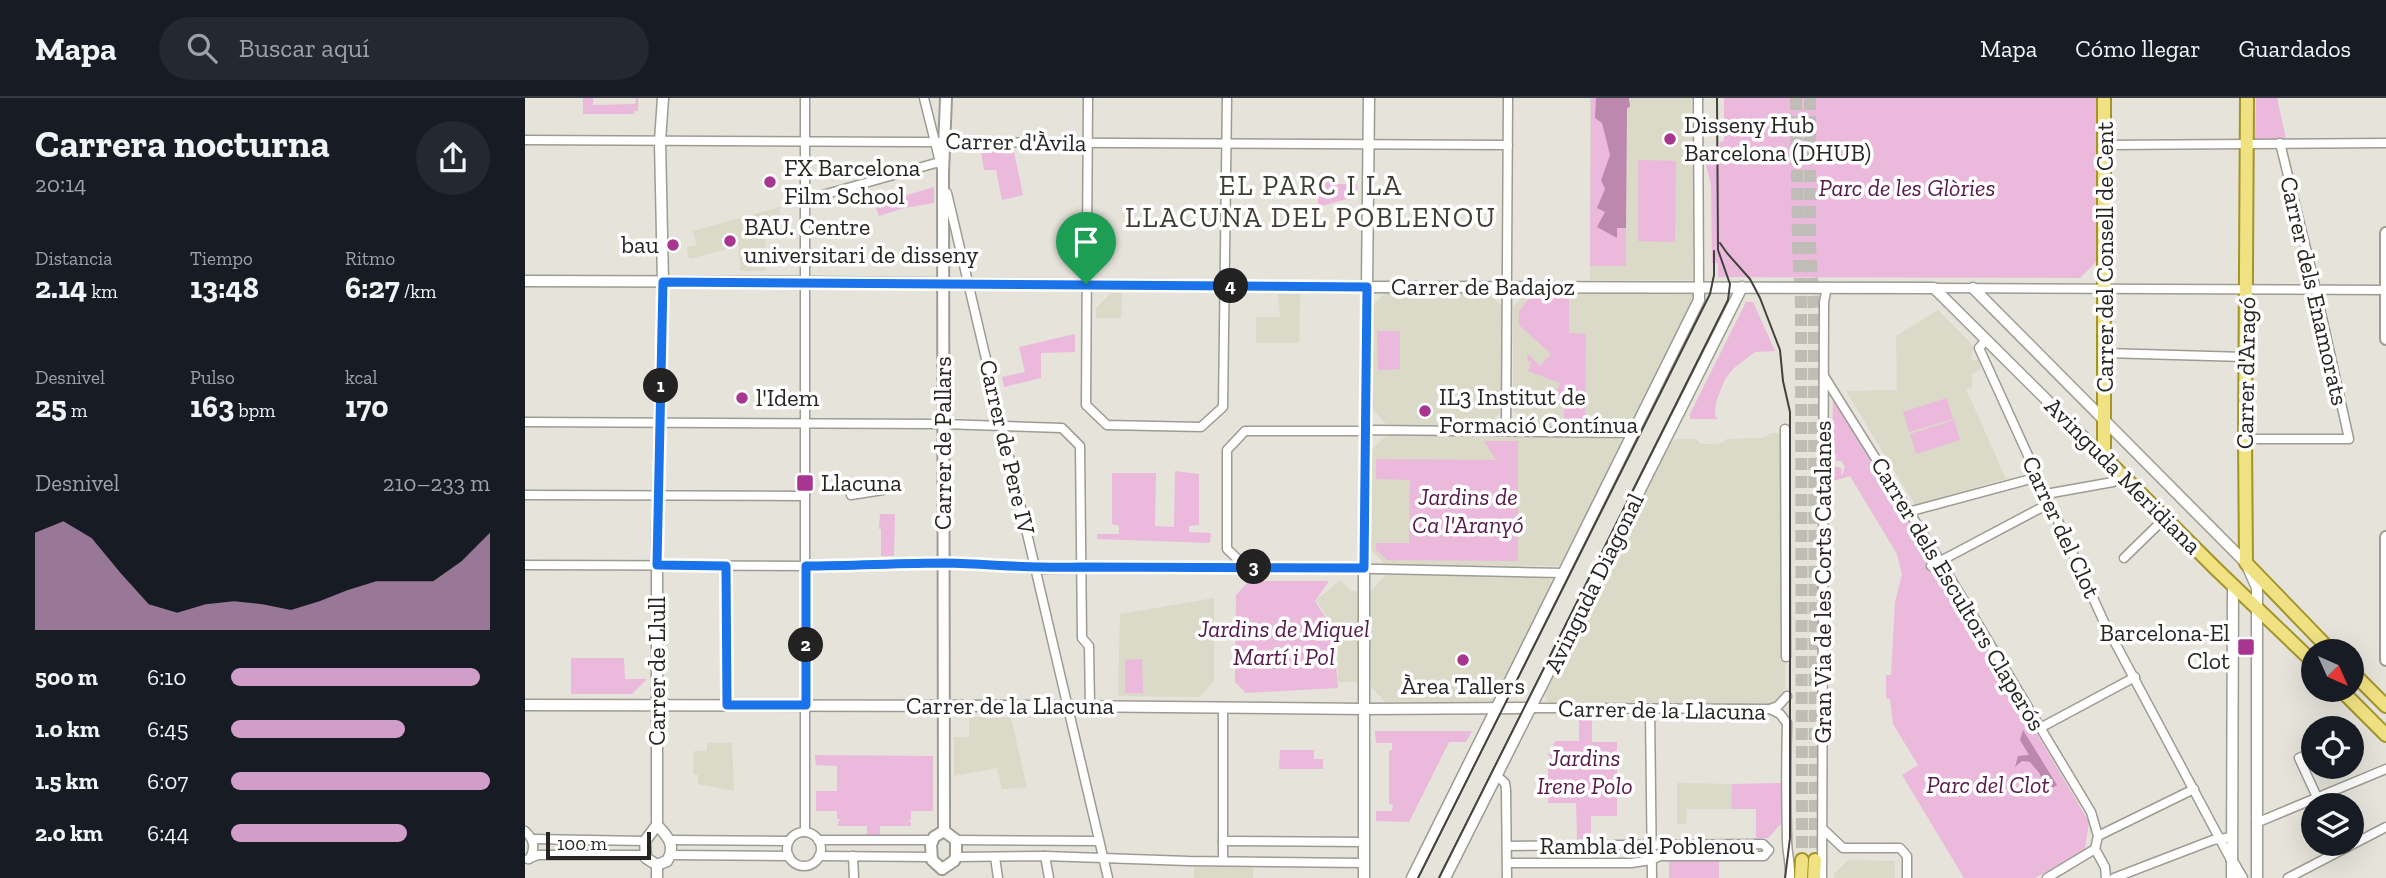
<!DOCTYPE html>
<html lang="es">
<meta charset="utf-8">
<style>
:root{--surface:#171b24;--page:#242831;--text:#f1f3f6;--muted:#9ea1a6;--line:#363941;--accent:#d09ec8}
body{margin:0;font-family:"Zilla Slab",serif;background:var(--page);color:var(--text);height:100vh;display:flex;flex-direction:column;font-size:26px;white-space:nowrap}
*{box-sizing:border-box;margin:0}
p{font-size:23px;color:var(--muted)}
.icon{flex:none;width:38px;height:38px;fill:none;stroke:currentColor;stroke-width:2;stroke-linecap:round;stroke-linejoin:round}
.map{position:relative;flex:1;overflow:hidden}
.drawer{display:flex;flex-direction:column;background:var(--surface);width:525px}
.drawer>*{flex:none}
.needle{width:46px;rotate:135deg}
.fabs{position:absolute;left:1776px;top:541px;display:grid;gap:14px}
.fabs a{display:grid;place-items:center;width:63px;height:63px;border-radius:50%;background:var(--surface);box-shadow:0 7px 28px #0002;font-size:35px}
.scale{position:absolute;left:21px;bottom:18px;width:105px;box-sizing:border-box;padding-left:7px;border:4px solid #262522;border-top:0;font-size:19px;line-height:24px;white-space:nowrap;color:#262522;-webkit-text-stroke:5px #fff;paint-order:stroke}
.pin{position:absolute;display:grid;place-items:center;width:60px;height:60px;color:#fff;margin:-72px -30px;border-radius:50% 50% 50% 0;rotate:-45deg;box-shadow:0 0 7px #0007}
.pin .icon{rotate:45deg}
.km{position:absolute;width:35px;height:35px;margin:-18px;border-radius:50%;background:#222;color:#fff;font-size:19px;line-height:35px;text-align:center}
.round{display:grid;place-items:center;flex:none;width:74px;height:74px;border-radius:37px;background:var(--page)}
.head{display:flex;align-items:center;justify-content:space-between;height:119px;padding:0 35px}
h1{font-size:38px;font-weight:700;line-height:52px}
.stats{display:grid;grid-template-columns:repeat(3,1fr);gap:10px;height:119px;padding:7px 35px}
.stats div{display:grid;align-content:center}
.stats b{font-size:30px;font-weight:700}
.stats small{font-size:19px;font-weight:400}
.stats p{font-size:19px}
.chart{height:196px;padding:14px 35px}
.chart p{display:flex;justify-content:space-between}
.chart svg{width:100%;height:126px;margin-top:7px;fill:var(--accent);opacity:.7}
ul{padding:0 35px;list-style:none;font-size:23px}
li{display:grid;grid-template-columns:112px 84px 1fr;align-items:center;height:52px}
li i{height:18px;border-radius:9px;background:var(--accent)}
header{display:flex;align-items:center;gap:42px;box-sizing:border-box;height:98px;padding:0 35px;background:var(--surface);border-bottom:2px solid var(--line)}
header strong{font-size:33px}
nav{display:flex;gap:38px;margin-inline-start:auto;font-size:24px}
.search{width:490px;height:63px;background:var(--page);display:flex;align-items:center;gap:18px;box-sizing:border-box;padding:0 24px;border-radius:38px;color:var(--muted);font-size:26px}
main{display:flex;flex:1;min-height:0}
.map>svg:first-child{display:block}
.built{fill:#dbd9c8}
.green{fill:#ebb9dc}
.water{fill:#bd88ae}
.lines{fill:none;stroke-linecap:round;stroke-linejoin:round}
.primary-tunnel{stroke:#bfbdb5;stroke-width:12;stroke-dasharray:12 6;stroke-linecap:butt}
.minor-casing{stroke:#9d9c93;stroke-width:11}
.tertiary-casing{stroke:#9d9c93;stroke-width:13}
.secondary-casing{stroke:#9d9c93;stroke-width:14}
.primary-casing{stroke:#a3942b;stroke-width:16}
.minor{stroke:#fff;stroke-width:8}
.tertiary{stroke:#fff;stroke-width:10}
.secondary{stroke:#fff;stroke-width:10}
.primary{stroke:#f0e283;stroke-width:12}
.tram{stroke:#42413d;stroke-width:2}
.route-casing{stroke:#fff;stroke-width:14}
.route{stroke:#1a73e8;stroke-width:9}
.poi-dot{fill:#a83590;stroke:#fff;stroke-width:2.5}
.labels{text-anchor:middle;stroke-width:7;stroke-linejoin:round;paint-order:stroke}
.poi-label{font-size:24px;fill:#262522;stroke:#fff;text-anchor:start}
.street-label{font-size:24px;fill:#262522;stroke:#fff}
.park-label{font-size:24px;font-style:italic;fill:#57184a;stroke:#fff}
.quarter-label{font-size:28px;letter-spacing:2px;fill:#3e3d36;stroke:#fff}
</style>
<header>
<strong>Mapa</strong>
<div class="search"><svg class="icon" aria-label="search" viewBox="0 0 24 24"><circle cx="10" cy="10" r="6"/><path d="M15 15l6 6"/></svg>Buscar aquí</div>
<nav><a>Mapa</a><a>Cómo llegar</a><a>Guardados</a></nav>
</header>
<main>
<section class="drawer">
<div class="head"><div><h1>Carrera nocturna</h1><p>20:14</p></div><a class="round"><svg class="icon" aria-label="share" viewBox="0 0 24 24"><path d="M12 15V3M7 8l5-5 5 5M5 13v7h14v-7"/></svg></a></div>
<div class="stats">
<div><p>Distancia</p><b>2.14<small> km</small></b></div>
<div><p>Tiempo</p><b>13:48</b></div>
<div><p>Ritmo</p><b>6:27<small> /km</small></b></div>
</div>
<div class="stats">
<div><p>Desnivel</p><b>25<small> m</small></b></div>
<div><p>Pulso</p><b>163<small> bpm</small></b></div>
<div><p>kcal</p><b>170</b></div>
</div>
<div class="chart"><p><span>Desnivel</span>210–233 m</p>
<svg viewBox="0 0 160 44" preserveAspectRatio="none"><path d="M0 44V10L10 6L20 12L30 24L40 35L50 38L60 35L70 34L80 35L90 37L100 34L110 30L120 27L130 27L140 27L150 20L160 10V44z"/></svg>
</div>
<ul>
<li><b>500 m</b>6:10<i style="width:96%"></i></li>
<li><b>1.0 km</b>6:45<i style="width:67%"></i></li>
<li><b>1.5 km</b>6:07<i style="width:100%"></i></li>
<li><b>2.0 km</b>6:44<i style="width:68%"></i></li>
</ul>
</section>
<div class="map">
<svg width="1861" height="780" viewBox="0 0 1861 780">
<rect width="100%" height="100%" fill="#e5e3da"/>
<g class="built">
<path d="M1065,0h101v36l3,7 -1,139h-103z"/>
<path d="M255,109v26l-15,4 1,34h-26l-1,-26 -49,14 -2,-2 -1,-10 10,-2 -4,-14z"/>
<path d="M863,192l100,2 14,14v104l-15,16 -100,-1 -15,-16v-103z"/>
<path d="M1003,193l163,1 3,3 1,4 -66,128 -102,-1 -14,-16v-103z"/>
<path d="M586,195h11l-1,25h-25v-10z"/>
<path d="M753,196h22l-1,49h-43v-26h24z"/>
<path d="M1413,212l31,31 4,7 -2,12h7l3,9 -9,5v14l-6,1 40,90 -91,26 -69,-114 51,-1 -1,-54z"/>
<path d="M1246,335h9l5,7v251l-7,11 -9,2 -218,-1 -4,-2 -3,-7 3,-6 124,-246 7,-3h18l5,5h18l8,-5 36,-1z"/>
<path d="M862,337l231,2 4,7 -63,122 -173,-1 -15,-15v-100z"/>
<path d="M861,477l162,2 4,6 -61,120 -105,-1 -15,-15v-5h-33v-49l-22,-33 24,-20 11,11 19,1z"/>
<path d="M689,500v83l-15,16 -81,-1 2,-82z"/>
<path d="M444,619h42l16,71 -25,1 -5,-21 -43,8v-39h15z"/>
<path d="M182,645h25l2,48 -36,-7v-9l-5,-1 1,-23h13z"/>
<path d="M1152,685l55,1 -1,25h-44l-1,15h-9z"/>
<path d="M1323,762l47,1v17h-61v-4z"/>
<path d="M690,767h38v13h-59v-11h21z"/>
</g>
<g class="green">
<path d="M58,0h10v7l42,-1 1,-6h2v13h-4v3h-51z"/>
<path d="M1066,0h5v20l6,3 8,34 -9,24 4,9 1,23 11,26v-9h9v38h-36z"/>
<path d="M1199,0h372v164l-16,16 -362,-1v-14h-6l-1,-78 -6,-24v-9l14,-1 1,-9 4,-1z"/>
<path d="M1731,0h21l9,41 -31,1z"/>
<path d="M456,54h33l9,43 -21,5 -6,-30h-12z"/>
<path d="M1113,62l38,1 -1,81 -37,-1z"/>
<path d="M793,79h20v7h19v12l-39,11z"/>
<path d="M409,89v16l-30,5 -25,8 -3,-8 8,-3v-3z"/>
<path d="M1005,199l39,1v35l17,1 -1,86 -21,1v-16l-33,-1 -3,-15 26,7 6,-13 -32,-12 3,-9 -3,-1 -1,-8 13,13 11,-12 -32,-29v-14z"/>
<path d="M1221,204h7l22,49 -20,1 -21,16 -9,11 -9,23 -1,14 3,3h-28v-5z"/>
<path d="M852,233h23v38l-22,1z"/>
<path d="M550,236v18l-34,1v25l-37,9 -2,-10 23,-5 -6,-25z"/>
<path d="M1308,298l148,243 108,183 -4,27 -50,29h-71l-62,-103 16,-10 -25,-41 -3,-25 -4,-1v-23h5l4,-73 7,-28 -5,-20 -47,-78 -17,5v-15l8,2 1,8 3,-9 -4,-6h-5v-6l-3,-1 2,-5 -3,-5z"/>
<path d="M1422,300l6,21 -44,13 -6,-20z"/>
<path d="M1429,322l6,20 -44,14 -6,-20z"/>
<path d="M959,343h34v120l-131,-1 -11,-10v-7h33l1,-63 -34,-1v-20l120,1z"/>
<path d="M650,373l24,3v51l-10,1v6l22,1 -1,10 -113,-4v-5h22v-8l-7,-2v-51h44l-1,53 19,1z"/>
<path d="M355,416h15l-1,42h-13v-27h-2z"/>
<path d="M724,483h80l-14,20 21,33 -1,17 3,37 -92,5 -11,-11 1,-87z"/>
<path d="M46,560h53l1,21h22l-15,15h-61z"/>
<path d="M617,561l1,34h-18v-33z"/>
<path d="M1054,620h13v24h25v74h-26v23h-14l-1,-36h-28v-42l3,-3 -3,-3 7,-14h24z"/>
<path d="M850,633h97l-6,11h-17l-40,80 -33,-1v-10h16l1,-6 -4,-1v-54h3v-7h-16z"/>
<path d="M755,652h34v9h9v10h-44z"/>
<path d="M290,657l118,1v55h-22v8l-3,2 3,1v4h-31v12l-13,-1v-11h-30l3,-7h-3v-8h-21v-20h21v-25l-21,-1z"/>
<path d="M1256,685v41l-13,14h-12v-29h-25l1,-25z"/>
<path d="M1144,761l50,1v18h-50z"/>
</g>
<g class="water">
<path d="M1071,0h33l1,9 -3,1 -1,120h-9v10l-20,-11 8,-15 -8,-4 8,-19 -4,-9 9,-25 -8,-32 -7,-5z"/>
<path d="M1498,632l34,55 -3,2 -11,-1 -3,-12 -10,-12 -8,-1 -7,6 3,-11 11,-1 -9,-15z"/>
</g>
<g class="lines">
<g class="primary-tunnel">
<path d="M1271,0l2,146 3,61 1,555"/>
<path d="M1285,0v148l4,66 1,548"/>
</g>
<g class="minor-casing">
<g id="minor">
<path d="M280,0v734"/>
<path d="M399,0l17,68"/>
<path d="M563,0l-2,307 21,20 94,2 22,-20 4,-309"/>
<path d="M1173,0l1,189"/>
<path d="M0,42l983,5"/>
<path d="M1579,47l282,-2"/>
<path d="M422,95l161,685"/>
<path d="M280,102l138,-39"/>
<path d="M1409,190l452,2"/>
<path d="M1461,242l-7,8 125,274 127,238"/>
<path d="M1580,255l140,4"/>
<path d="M1299,278l116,185 151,251 7,24 -3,13 10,18 1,11"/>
<path d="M0,324l418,2 119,4 18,18 2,192 7,8 1,60"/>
<path d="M1260,331l1,228"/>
<path d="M981,333l2,-333"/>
<path d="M1720,341h104l-35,-158 -34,-138"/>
<path d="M1521,396l67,-12 8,-8"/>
<path d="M0,397l280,1"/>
<path d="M326,397l32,-5"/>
<path d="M1383,414l130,-35"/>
<path d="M1599,460l41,-40"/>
<path d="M0,467l281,1 138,-3 50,1 42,5 250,-2 277,6"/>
<path d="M201,468l1,139"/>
<path d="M1406,468l119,-63"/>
<path d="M721,469l-19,-18v-99l18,-19h120l11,-1 256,3"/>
<path d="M1708,547h24"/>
<path d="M698,609v153"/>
<path d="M1007,610l238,1 10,5 7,9c-1,39 -1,78 0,117 0,13 4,25 3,38"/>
<path d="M1125,611l2,169"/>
<path d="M1245,611l8,-3 9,-10"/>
<path d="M1515,630l95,-51"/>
<path d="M1788,654l-14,6 18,39"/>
<path d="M972,678l8,7 1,7 1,88"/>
<path d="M1731,725l130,-54"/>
<path d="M1298,731l20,19h57l7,8v22"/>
<path d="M0,733c9,8 11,18 4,28"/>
<circle cx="279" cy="751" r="17"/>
<path d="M1573,738l96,-47"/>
<path d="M7,741l113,2"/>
<path d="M145,742l119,1"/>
<path d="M293,742h114"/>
<path d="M431,742l143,1"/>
<path d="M698,743l141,1"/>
<path d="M982,748l256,-2 6,6 -5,6h-104l-9,4 -20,3h-123"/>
<path d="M145,757l119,1"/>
<path d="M294,758l112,1"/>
<path d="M328,758l1,22"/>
<path d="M520,758l4,22"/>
<path d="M431,759l89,-1 143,5 176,2"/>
<path d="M470,759l3,21"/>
<path d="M3,761l10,-4h107"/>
<path d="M1297,780l2,-576 3,-15"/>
<path d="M1522,780l48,-29"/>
<path d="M1589,780l99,-38 19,-3"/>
<path d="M1763,780l98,-51"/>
</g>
</g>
<g class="tertiary-casing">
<g id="tertiary">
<path d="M0,183l279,1 536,5 594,1 170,169"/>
<path d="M1448,190l273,275 11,25v290"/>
<path d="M0,607l533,1 307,3 167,-1"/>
<path d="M132,727v-288l6,-255 -3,-141 3,-43"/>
<path d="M132,727c10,11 20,20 10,36l-10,4"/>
<path d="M132,727l-12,16 1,17 11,7"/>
<path d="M1707,763l10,17"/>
<path d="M132,767v13"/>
<path d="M839,780v-310l5,-470"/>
<path d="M887,780l287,-578v-13"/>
<path d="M920,780l297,-591"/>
<path d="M1707,780l1,-293"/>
</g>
</g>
<g class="secondary-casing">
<g id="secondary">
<path d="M1861,135v106"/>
<path d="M1861,439v123"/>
<path d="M419,733l-1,-658 3,-75"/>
<path d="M417,771l12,-8 2,-4v-17l-12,-9"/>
<path d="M417,771l-10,-9 -1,-15 3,-8 10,-6"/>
</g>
</g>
<g class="primary-casing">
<g id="primary">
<path d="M1579,0v359l111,111 98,94"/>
<path d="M1722,0l-2,341 1,124 85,88"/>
<path d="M1827,574l34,34"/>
<path d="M1816,592l45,45"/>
<path d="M1276,780l1,-18"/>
<path d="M1289,780l1,-18"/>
</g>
</g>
<use href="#minor" class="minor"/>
<use href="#tertiary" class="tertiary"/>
<use href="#secondary" class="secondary"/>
<use href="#primary" class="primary"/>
<g class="tram">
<path d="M1195,145l7,10 23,26 10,19 20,52 3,31 7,31v426l-5,40"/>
<path d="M893,780l292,-584 4,-19v-24"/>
<path d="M914,780l289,-578 2,-16 -12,-34 -1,-152"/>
</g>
</g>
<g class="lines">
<g class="route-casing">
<path id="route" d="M138,184l704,5 -3,281 -284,-1c-45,2 -89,-3 -134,-4 -47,0 -94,3 -140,3v139h-79l-1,-139 -69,-1z"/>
</g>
<use href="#route" class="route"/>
</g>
<g class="poi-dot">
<circle cx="1145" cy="41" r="7"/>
<circle cx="245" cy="84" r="7"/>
<circle cx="205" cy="143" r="7"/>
<circle cx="148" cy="147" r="7"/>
<circle cx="217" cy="300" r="7"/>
<circle cx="900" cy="313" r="7"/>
<rect x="271" y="376" width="18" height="18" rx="3.5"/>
<rect x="1712" y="540" width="18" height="18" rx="3.5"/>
<circle cx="938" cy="562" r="7"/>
</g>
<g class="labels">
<g class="poi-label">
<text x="1159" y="35">Disseny Hub<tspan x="1159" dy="28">Barcelona (DHUB)</tspan></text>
<text x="259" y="78">FX Barcelona<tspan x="259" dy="28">Film School</tspan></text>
<text x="219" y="137">BAU. Centre<tspan x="219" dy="28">universitari de disseny</tspan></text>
<text x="134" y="155" text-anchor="end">bau</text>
<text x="914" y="307">IL3 Institut de<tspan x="914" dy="28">Formació Contínua</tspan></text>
<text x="231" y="308">l'Idem</text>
<text x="296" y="393">Llacuna</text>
<text x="1705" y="543" text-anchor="end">Barcelona-El<tspan x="1705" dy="28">Clot</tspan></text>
<text x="938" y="596" text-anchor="middle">Àrea Tallers</text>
</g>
<g class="street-label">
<text transform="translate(491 44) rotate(1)" y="8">Carrer d'Àvila</text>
<text transform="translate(1580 159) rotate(-90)" y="8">Carrer del Consell de Cent</text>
<text x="958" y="197">Carrer de Badajoz</text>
<text transform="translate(1789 193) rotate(77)" y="8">Carrer dels Enamorats</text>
<text transform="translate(1721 275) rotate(-89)" y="8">Carrer d'Aragó</text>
<text transform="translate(418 345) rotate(-90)" y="8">Carrer de Pallars</text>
<text transform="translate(482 349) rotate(77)" y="8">Carrer de Pere IV</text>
<text transform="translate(1598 378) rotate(45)" y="8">Avinguda Meridiana</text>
<text transform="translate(1536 429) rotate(65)" y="8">Carrer del Clot</text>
<text transform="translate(1298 484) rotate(-90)" y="8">Gran Via de les Corts Catalanes</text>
<text transform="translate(1069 485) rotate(-64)" y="8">Avinguda Diagonal</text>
<text transform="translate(1433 496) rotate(59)" y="8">Carrer dels Escultors Claperós</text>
<text transform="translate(132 573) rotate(-90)" y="8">Carrer de Llull</text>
<text x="485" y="616">Carrer de la Llacuna</text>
<text transform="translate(1137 612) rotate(1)" y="8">Carrer de la Llacuna</text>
<text x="1122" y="756">Rambla del Poblenou</text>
</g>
<g class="park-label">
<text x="1382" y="98">Parc de les Glòries</text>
<text x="943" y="407">Jardins de<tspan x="943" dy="28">Ca l'Aranyó</tspan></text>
<text x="759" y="539">Jardins de Miquel<tspan x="759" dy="28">Martí i Pol</tspan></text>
<text x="1060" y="668">Jardins<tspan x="1060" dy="28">Irene Polo</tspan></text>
<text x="1463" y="695">Parc del Clot</text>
</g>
<g class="quarter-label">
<text x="786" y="97">EL PARC I LA<tspan x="786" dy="32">LLACUNA DEL POBLENOU</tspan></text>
</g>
</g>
</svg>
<div class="fabs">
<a><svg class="needle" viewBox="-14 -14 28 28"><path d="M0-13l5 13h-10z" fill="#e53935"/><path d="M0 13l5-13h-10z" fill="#9ea1a6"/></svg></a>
<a><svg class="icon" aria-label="locate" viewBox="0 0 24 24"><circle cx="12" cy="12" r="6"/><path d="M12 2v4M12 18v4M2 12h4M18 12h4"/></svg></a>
<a><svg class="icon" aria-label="layers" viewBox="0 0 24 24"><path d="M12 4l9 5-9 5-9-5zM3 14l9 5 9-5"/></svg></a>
</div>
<div class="scale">100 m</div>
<div class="pin" style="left:561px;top:186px;background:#1e9e55"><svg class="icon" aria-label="arrive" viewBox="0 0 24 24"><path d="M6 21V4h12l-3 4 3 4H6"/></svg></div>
<b class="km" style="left:136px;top:288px">1</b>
<b class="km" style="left:281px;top:547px">2</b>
<b class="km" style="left:729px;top:469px">3</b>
<b class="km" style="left:706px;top:188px">4</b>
</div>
</main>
